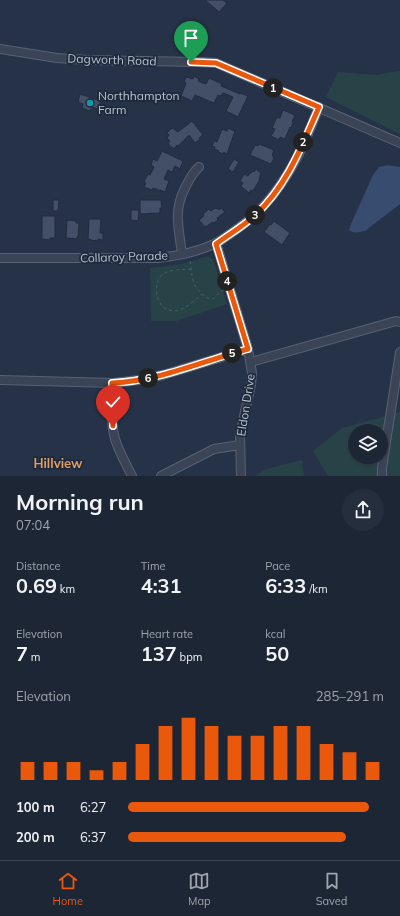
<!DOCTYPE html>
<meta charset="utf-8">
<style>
:root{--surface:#1c2635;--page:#252e3d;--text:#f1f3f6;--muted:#a0a5ad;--line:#3a4350;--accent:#ea580c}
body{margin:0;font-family:Mulish,sans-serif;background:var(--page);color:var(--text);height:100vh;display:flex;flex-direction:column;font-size:15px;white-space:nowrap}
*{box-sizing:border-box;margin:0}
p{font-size:13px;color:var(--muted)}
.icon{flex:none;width:22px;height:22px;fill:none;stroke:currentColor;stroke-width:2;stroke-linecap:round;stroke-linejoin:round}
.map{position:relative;height:476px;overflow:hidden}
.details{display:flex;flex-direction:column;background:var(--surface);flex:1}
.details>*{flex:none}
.tools{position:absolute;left:348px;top:424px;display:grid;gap:8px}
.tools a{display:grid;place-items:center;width:40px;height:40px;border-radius:50%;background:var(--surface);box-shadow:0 1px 3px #0004,0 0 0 1px var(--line);font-size:20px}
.pin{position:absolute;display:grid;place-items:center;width:34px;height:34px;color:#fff;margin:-41px -17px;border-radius:50% 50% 50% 0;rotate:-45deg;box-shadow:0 0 4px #0007}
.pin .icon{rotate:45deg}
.km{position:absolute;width:20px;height:20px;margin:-10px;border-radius:50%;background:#222;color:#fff;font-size:11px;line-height:20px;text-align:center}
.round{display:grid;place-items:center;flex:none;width:42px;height:42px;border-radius:21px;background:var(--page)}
.headline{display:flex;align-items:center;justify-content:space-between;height:68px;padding:0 16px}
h1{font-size:22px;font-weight:700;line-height:30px}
.metrics{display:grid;grid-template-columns:repeat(3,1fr);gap:6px;height:68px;padding:4px 16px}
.metrics div{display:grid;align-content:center}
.metrics b{font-size:20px;font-weight:700}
.metrics small{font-size:11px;font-weight:400}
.metrics p{font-size:11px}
.chart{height:112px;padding:8px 16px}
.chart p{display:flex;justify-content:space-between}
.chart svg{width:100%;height:72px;margin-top:4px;stroke:var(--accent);stroke-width:6}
ul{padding:0 16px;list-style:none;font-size:13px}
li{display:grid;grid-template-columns:64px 48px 1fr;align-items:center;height:30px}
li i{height:10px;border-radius:5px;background:var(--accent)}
.tabs{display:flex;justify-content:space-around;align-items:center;height:56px;border-top:1px solid var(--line);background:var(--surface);font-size:11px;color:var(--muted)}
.tabs a{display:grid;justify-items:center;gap:2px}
.tabs .current{color:var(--accent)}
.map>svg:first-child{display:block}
.green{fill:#274348;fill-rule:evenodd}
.water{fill:#374c6f}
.building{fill:#424f67;stroke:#202b3e}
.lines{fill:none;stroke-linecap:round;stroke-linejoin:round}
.minor-casing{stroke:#586273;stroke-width:10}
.path{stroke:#466063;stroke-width:1;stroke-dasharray:3 3;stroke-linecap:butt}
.minor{stroke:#3a4456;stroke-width:8}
.route-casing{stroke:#fff;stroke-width:8}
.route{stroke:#ea580c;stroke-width:5}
.culture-dot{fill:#0f9aa8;stroke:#1e293c;stroke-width:1.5}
.labels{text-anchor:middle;stroke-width:3.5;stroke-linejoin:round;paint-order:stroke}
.street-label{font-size:12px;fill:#b8c0cf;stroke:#1e293c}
.poi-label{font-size:12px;fill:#b8c0cf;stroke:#1e293c;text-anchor:start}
.neighbourhood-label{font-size:13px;font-weight:bold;fill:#e19e61;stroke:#1e293c}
</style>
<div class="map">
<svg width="400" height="476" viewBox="0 0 400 476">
<rect width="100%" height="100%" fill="#253247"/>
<g class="green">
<path d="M397,71h3v63l-74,-37 12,-25 39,3z"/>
<path d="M208,256l5,3 14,45 -51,17h-25l-1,-53 32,-4z"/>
<path d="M400,412v64h-72l-15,-25 29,-23zM355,431h26v26h-26z"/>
<path d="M302,460l2,16h-49l11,-7z"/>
</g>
<path class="water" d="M388,165l12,2v37l-35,27c-6,1 -11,3 -16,-1l2,-6 22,-49 6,-8z"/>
<g class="building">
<path d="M205,0h18l4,3 -8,9z"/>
<path d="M194,76l5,3 -1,2 8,3 3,-6 13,6 -1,2 19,8v-1l8,3 -10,21 -12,-6 7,-14 -10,-4 -2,3 -3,-1 -4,8 -19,-8 -3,6 -11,-5 5,-13 -2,-1 2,-5 7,2z"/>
<path d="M80,94l21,7 -3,8 -6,-2 -2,4 -8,-3 1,-4 -5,-2z"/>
<path d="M283,110l12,5 -3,7 1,1 -2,5 -1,-1 -5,12 -5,-2 -1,3 -8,-4 4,-7 -3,-1 5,-11 3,1z"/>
<path d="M192,121l11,14 -4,3 1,1 -5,4 -6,-8 -11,11 -1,-1 -3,4 -6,-5 2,-3 -3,-3 2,-3 -2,-2 5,-5 6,4z"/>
<path d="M228,128l7,3 -8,23 -3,-2 -1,2 -5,-2 1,-1 -5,-2 1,-2 -3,-1 2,-5 3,1 5,-13 5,2z"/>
<path d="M259,144l15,6 -2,5 1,1v1l1,1 -3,6 -21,-9 5,-10 3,1z"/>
<path d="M162,151l21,10 -3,8 -5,-3 -3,6 -4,-2 -4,9 5,2 -4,11 -5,-2 1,1 -8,-3 -1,2 -8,-3 2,-4 -2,-1 4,-8 2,1 4,-8 -3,-2 2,-6 4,2z"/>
<path d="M234,159l5,3 -6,10 -5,-3z"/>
<path d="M256,169l5,4 -2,6h1l-7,12 -2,-1 -2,3 -6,-5 -2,-2 2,-3 -3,-2 4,-7 4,2 2,-3h1l2,-2 1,1z"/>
<path d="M53,200h6l-1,11h-5z"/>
<path d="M140,200h21l1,8h-2v5l-20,1z"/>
<path d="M215,208l1,1 2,-1 1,2 2,-2 4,4 -8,6 1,2 -4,3 -1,-1 -8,5 -6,-7 5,-4 -1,-2 6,-5 2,2z"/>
<path d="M131,210h8l-1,11 -7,-1z"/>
<path d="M42,216h13v22h-5v2l-8,-1z"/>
<path d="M89,219h12l-1,14h3v7l-5,-1v2l-8,-1v-1h-2z"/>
<path d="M67,220l9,1v2h3l-1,14h-1v2l-11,-1z"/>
<path d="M274,221l16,12 -8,12 -18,-13 6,-8 1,1z"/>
</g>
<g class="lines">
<g class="minor-casing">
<g id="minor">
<path d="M0,49l57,9 30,2 112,2 17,1 184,80"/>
<path d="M216,243l32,106 4,24 -1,12 -11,49 1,42"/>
<path d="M182,254c-3,-25 -9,-43 3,-66 4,-8 7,-15 14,-21"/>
<path d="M0,258h158c19,-2 39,-6 56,-14 5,-2 9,-5 13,-8 31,-20 49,-41 67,-73 10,-17 17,-37 25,-56"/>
<path d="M251,362l145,-41 4,1"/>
<path d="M0,380l114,3 25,-3 24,-5 85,-26"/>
<path d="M112,383c0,18 -2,38 3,56 4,13 11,25 17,37"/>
<path d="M161,476l53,-27 26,-4"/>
<path d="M382,476v-8l18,-116"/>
</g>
</g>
<g class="path">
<path d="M190,261c3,14 0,22 11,32 4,4 7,6 12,6l6,-6 5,-3"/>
<path d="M191,269c-9,1 -21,0 -28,5 -12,8 -8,42 16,36 9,-3 16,-10 23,-16"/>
</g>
<use href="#minor" class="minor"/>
</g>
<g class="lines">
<g class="route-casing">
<path id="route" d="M113,426l-1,-43c47,-2 91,-22 136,-34l-32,-105c12,-9 26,-17 37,-27 33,-29 49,-71 66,-110l-103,-44 -25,-1"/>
</g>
<use href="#route" class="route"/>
</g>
<circle class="culture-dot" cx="90" cy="103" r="4"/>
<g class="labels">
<g class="street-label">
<text transform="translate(112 60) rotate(2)" y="4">Dagworth Road</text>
<text transform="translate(124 257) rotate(-2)" y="4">Collaroy Parade</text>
<text transform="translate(246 405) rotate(-81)" y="4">Eldon Drive</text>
</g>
<g class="poi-label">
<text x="98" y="100">Northhampton<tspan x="98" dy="14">Farm</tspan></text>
</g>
<g class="neighbourhood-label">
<text x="58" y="468">Hillview</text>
</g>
</g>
</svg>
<div class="tools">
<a><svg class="icon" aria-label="layers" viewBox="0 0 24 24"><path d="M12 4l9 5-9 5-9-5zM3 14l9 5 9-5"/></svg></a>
</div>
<div class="pin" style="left:191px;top:62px;background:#1e9e55"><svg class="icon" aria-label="arrive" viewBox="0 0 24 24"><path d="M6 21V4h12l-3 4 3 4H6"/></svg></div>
<div class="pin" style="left:113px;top:426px;background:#d93025"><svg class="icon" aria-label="check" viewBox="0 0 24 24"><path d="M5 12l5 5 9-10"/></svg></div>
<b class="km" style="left:273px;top:88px">1</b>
<b class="km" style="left:303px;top:142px">2</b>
<b class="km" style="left:255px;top:215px">3</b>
<b class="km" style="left:227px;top:281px">4</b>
<b class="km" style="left:232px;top:353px">5</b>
<b class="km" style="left:148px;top:378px">6</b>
</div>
<section class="details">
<div class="headline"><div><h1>Morning run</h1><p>07:04</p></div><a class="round"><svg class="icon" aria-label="share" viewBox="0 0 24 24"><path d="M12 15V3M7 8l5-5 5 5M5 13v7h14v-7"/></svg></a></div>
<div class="metrics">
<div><p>Distance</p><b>0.69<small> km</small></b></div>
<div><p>Time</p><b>4:31</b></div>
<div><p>Pace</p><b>6:33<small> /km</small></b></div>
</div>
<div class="metrics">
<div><p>Elevation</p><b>7<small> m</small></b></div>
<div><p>Heart rate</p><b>137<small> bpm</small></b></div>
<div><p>kcal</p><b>50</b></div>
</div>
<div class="chart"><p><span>Elevation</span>285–291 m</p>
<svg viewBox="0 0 160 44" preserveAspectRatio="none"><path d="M5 44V33M15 44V33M25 44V33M35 44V38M45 44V33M55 44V22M65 44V11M75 44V6M85 44V11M95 44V17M105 44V17M115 44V11M125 44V11M135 44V22M145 44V27M155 44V33"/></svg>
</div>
<ul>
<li><b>100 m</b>6:27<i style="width:94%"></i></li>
<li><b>200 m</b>6:37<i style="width:85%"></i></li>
</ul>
</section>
<nav class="tabs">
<a class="current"><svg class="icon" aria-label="home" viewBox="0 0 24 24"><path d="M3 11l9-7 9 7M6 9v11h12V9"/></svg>Home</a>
<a><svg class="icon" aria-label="map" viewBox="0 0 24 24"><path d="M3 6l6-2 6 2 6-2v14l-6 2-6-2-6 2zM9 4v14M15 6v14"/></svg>Map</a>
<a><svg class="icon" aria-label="saved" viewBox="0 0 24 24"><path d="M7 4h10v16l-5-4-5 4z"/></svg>Saved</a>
</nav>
